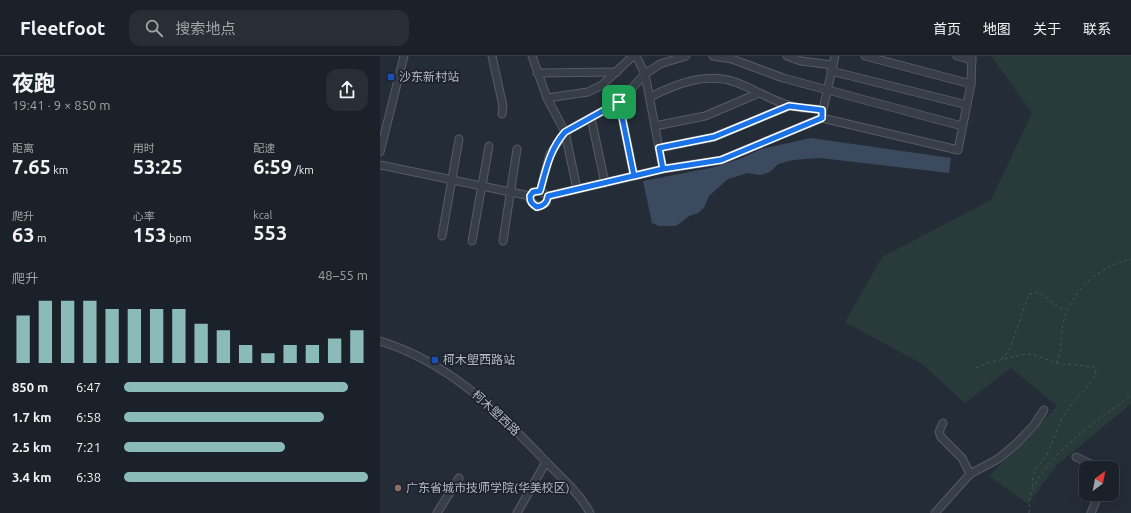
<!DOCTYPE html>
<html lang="zh">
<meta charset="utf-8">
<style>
:root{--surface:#1b2129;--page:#282e35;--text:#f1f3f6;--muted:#a0a3a8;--line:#393e46;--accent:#8bbbb9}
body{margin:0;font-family:Ubuntu,"Noto Sans SC",sans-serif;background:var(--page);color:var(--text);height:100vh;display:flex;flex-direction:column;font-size:15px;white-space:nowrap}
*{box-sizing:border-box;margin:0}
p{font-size:13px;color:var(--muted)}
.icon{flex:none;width:22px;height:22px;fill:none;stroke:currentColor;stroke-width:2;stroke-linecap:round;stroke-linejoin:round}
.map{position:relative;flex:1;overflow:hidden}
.drawer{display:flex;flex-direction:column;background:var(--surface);width:380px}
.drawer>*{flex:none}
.needle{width:26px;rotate:32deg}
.fabs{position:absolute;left:699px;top:405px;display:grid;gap:8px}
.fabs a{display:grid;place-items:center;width:40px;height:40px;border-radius:8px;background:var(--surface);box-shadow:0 4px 16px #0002,0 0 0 1px var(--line);font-size:20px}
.pin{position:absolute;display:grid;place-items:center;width:34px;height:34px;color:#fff;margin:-17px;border-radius:8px;box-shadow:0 2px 6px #0006}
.round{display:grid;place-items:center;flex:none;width:42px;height:42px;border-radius:12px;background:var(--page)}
.overview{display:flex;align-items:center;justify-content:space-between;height:68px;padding:0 12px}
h1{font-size:22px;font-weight:700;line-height:30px}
.stats{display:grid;grid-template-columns:repeat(3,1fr);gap:6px;height:68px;padding:4px 12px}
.stats div{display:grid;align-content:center}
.stats b{font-size:20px;font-weight:700}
.stats small{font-size:11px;font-weight:400}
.stats p{font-size:11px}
.chart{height:112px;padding:8px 12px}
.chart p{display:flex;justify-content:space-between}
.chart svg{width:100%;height:72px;margin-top:4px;stroke:var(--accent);stroke-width:6}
ul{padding:0 12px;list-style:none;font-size:13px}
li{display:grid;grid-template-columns:64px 48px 1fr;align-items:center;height:30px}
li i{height:10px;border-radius:5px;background:var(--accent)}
header{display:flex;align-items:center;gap:24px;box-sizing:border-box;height:56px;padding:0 20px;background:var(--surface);border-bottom:1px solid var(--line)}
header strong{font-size:19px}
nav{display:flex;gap:22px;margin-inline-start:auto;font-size:14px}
.search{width:280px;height:36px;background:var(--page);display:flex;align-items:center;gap:10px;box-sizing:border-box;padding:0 14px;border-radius:12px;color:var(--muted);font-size:15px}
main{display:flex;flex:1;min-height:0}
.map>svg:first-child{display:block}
.green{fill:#293a3a}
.water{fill:#3b4a5f}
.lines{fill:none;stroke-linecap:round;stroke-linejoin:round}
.minor-casing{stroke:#555c66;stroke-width:9}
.path{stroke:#465558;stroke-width:1;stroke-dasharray:3 3;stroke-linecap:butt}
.minor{stroke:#373e48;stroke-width:7}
.route-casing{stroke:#fff;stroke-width:8}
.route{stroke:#1a73e8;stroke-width:5}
.transit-dot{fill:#1a4fb4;stroke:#1d232d;stroke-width:1.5}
.education-dot{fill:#8d6e63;stroke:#1d232d;stroke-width:1.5}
.labels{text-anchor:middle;stroke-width:3.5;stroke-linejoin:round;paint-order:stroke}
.poi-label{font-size:12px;fill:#b2b9c4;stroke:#1d232d;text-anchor:start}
.street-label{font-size:12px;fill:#b2b9c4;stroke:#1d232d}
</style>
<header>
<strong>Fleetfoot</strong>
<div class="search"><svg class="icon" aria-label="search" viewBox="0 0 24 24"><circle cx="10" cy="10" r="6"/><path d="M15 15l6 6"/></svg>搜索地点</div>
<nav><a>首页</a><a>地图</a><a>关于</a><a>联系</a></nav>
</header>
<main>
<section class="drawer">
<div class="overview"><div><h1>夜跑</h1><p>19:41 · 9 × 850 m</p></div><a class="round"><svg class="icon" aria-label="share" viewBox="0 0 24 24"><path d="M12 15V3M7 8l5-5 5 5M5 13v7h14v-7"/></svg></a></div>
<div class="stats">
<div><p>距离</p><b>7.65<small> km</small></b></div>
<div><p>用时</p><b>53:25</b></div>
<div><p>配速</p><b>6:59<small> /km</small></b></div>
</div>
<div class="stats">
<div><p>爬升</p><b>63<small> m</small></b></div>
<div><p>心率</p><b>153<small> bpm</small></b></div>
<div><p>kcal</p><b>553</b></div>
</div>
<div class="chart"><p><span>爬升</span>48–55 m</p>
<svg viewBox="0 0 160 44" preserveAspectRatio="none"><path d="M5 44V15M15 44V6M25 44V6M35 44V6M45 44V11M55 44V11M65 44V11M75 44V11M85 44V20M95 44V24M105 44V33M115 44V38M125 44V33M135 44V33M145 44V29M155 44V24"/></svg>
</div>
<ul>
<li><b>850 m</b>6:47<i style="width:92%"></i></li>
<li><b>1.7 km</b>6:58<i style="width:82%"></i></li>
<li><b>2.5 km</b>7:21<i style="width:66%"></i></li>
<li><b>3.4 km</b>6:38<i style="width:100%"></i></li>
</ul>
</section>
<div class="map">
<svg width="751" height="457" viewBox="0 0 751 457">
<rect width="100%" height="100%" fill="#242c37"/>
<path class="green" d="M611,0h140v348l-74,61 -29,39 -39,-28 68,-70 -46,-38 -46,35 -43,-39 -77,-42 37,-65 109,-57 41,-87z"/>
<path class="water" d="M431,82l140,20 -2,15 -129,-15 -27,2 -15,4 -8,8 -10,3 -12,-2 -20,6 -19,17 -5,12 -6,5 -9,3 -13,10h-17l-7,-3 -9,-42 72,-14 27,-9 19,-9z"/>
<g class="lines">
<g class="minor-casing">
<g id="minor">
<path d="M112,0l11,50 -1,8"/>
<path d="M152,0l15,42 18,34 12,57"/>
<path d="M256,0l9,18 18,95"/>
<path d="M333,0l19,3 51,19 179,48"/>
<path d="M407,0l14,5 31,4"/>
<path d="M485,0l106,28"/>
<path d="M577,0l15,4"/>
<path d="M451,15l136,34"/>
<path d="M157,17l80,-1"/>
<path d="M270,41c26,-13 55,-25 85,-15 18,6 35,18 53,23 11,4 23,3 34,5"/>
<path d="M167,42l41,-6 14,-7 31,-29"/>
<path d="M239,46l15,74"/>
<path d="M442,58l13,-58"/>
<path d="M211,62l14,65"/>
<path d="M275,70l50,-10 54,-23"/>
<path d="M279,92l55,-11 75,-31"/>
<path d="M0,96l24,-96"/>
<path d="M0,109l150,31 3,-4 7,-1 8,5 115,-27 58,-9 101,-42 136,32 13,-66 1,-28"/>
<path d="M160,135l10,-37 15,-22 54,-30 26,-28 15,-10 26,-8"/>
<path d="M150,140v4l7,7 9,-4 2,-7"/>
<path d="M62,180l17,-97"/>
<path d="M92,185l17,-95"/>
<path d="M123,185l14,-92"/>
<path d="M0,285c69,21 120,72 168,123 15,15 32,30 42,49"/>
<path d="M563,367l-4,9 2,5 21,21 8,16"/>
<path d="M696,401l23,11"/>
<path d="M57,457l22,-35"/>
<path d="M137,457l29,-51"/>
<path d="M555,457l35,-39 28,-15 18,-15 18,-19 10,-15"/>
<path d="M711,457l8,-19"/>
</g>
</g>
<g class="path">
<path d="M621,303l8,-8 20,-57 10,-2 22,17h5"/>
<path d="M676,307c7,-13 4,-26 7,-39 4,-24 28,-50 50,-59 6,-3 12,-4 18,-6"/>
<path d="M596,312l11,-5 38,-9 10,1 21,8 38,4 2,3 -1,6 -11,15 -7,6 -15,21 -15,37 -12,15 -3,12 1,7"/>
<path d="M649,457c1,-7 0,-15 3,-22 16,-39 66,-70 99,-96"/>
</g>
<use href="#minor" class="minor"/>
</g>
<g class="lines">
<g class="route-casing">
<path id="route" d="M239,46l-54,30c-15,17 -19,37 -25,59l-7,1 -3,4c0,6 2,8 7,11 7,-1 10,-4 11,-11l115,-27 58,-9 101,-42v-8l-33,-4 -75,31 -55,11 4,21 -29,7 -15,-74"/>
</g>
<use href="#route" class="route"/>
</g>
<g class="transit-dot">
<rect x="7" y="17" width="8" height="8" rx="2"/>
<rect x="51" y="300" width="8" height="8" rx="2"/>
</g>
<circle class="education-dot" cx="18" cy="432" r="4"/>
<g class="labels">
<g class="poi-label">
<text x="19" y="25">沙东新村站</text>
<text x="63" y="308">柯木塱西路站</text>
<text x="26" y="436">广东省城市技师学院(华美校区)</text>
</g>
<g class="street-label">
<text transform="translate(116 357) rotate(43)" y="4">柯木塱西路</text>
</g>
</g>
</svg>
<div class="fabs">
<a><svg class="needle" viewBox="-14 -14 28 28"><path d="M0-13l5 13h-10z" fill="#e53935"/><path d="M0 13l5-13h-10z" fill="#a0a3a8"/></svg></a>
</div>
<div class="pin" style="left:239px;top:46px;background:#1e9e55"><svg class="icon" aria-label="arrive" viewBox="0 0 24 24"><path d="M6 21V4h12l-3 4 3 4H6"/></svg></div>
</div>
</main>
